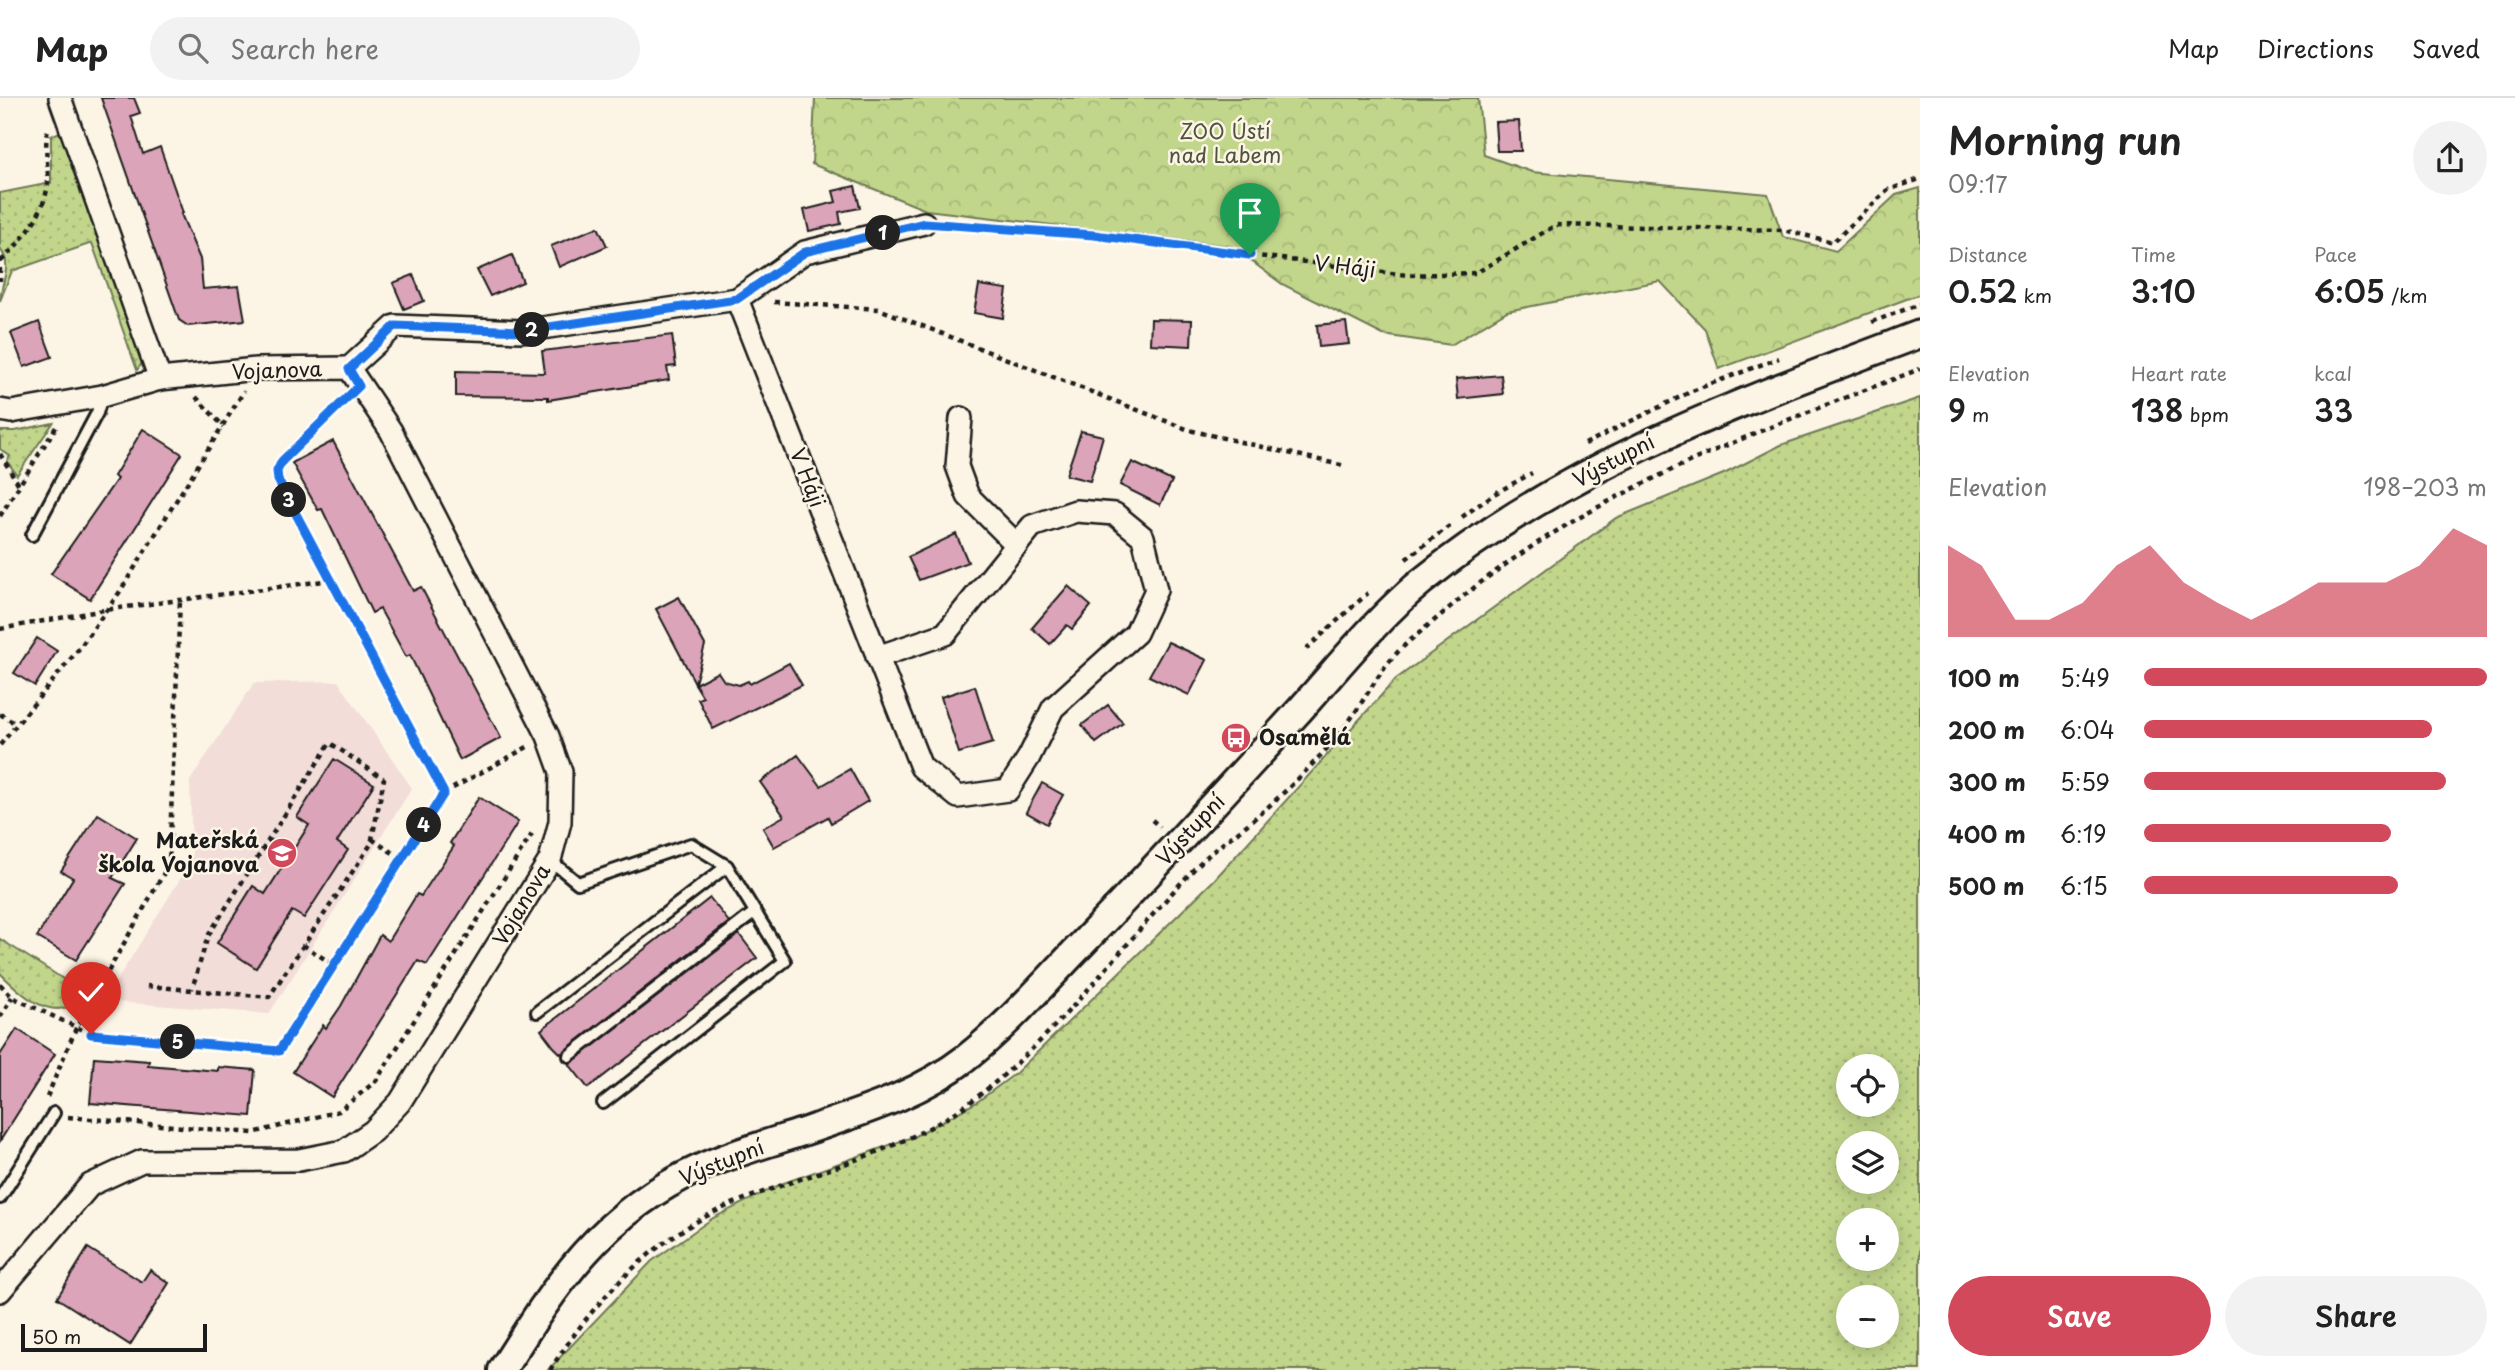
<!DOCTYPE html>
<meta charset="utf-8">
<style>
:root{--surface:#fff;--page:#f2f2f2;--text:#222;--muted:#767676;--line:#e0e0e0;--accent:#d1495b}
body{margin:0;font-family:"Playpen Sans",sans-serif;background:var(--page);color:var(--text);height:100vh;display:flex;flex-direction:column;font-size:26px;white-space:nowrap}
*{box-sizing:border-box;margin:0}
p{font-size:23px;color:var(--muted)}
.icon{flex:none;width:38px;height:38px;fill:none;stroke:currentColor;stroke-width:2;stroke-linecap:round;stroke-linejoin:round}
.map{position:relative;flex:1;overflow:hidden}
.panel{display:flex;flex-direction:column;background:var(--surface);width:595px}
.panel>*{flex:none}
.fabs{position:absolute;left:1836px;top:956px;display:grid;gap:14px}
.fabs a{display:grid;place-items:center;width:63px;height:63px;border-radius:50%;background:var(--surface);box-shadow:0 4px 18px #0003;font-size:35px}
.scale{position:absolute;left:21px;bottom:18px;width:186px;box-sizing:border-box;padding-left:7px;border:4px solid #1c1c1c;border-top:0;font-size:19px;line-height:24px;white-space:nowrap;color:#1c1c1c;-webkit-text-stroke:5px #fcf5e5;paint-order:stroke}
.pin{position:absolute;display:grid;place-items:center;width:60px;height:60px;color:#fff;margin:-72px -30px;border-radius:50% 50% 50% 0;rotate:-45deg;box-shadow:0 0 7px #0007}
.pin .icon{rotate:45deg}
.km{position:absolute;width:35px;height:35px;margin:-18px;border-radius:50%;background:#222;color:#fff;font-size:19px;line-height:35px;text-align:center}
.round{display:grid;place-items:center;flex:none;width:74px;height:74px;border-radius:37px;background:var(--page)}
.overview{display:flex;align-items:center;justify-content:space-between;height:119px;padding:0 28px}
h1{font-size:38px;font-weight:600;line-height:52px}
.metrics{display:grid;grid-template-columns:repeat(3,1fr);gap:10px;height:119px;padding:7px 28px}
.metrics div{display:grid;align-content:center}
.metrics b{font-size:30px;font-weight:600}
.metrics small{font-size:19px;font-weight:400}
.metrics p{font-size:19px}
.chart{height:196px;padding:14px 28px}
.chart p{display:flex;justify-content:space-between}
.chart svg{width:100%;height:126px;margin-top:7px;fill:var(--accent);opacity:.7}
.action{display:flex;gap:14px;margin-top:auto;padding:14px 28px}
.action a{flex:1;height:80px;border-radius:42px;background:var(--accent);color:#fff;font-size:28px;font-weight:600;line-height:80px;text-align:center}
.action a+a{background:var(--page);color:var(--text)}
ul{padding:0 28px;list-style:none;font-size:23px}
li{display:grid;grid-template-columns:112px 84px 1fr;align-items:center;height:52px}
li i{height:18px;border-radius:9px;background:var(--accent)}
header{display:flex;align-items:center;gap:42px;box-sizing:border-box;height:98px;padding:0 35px;background:var(--surface);border-bottom:2px solid var(--line)}
header strong{font-size:33px}
nav{display:flex;gap:38px;margin-inline-start:auto;font-size:24px}
.search{width:490px;height:63px;background:var(--page);display:flex;align-items:center;gap:18px;box-sizing:border-box;padding:0 24px;border-radius:38px;color:var(--muted);font-size:26px}
main{display:flex;flex:1;min-height:0}
.map>svg:first-child{display:block}
.built{fill:#f2ddd8}
.grass{fill:url(#grass-dots);stroke:#6e7954;stroke-width:2;fill-rule:evenodd}
.forest{fill:url(#forest-crowns);stroke:#6e7954;stroke-width:2}
.building{fill:#dba4b9;stroke:#1c1c1c;stroke-width:2}
.lines{fill:none;stroke-linecap:round;stroke-linejoin:round}
.service-casing{stroke:#1c1c1c;stroke-width:16}
.minor-casing{stroke:#1c1c1c;stroke-width:26}
.tertiary-casing{stroke:#1c1c1c;stroke-width:32}
.path{stroke:#1c1c1c;stroke-width:4.5;stroke-dasharray:5 5;stroke-linecap:butt}
.service{stroke:#fcf5e5;stroke-width:10}
.minor{stroke:#fcf5e5;stroke-width:21}
.tertiary{stroke:#fcf5e5;stroke-width:26}
.route-casing{stroke:#fff;stroke-width:14}
.route{stroke:#1a73e8;stroke-width:9}
.labels{text-anchor:middle;stroke-width:5;stroke-linejoin:round;paint-order:stroke}
.park-label{font-size:21px;fill:#4e543d;stroke:#fcf5e5}
.street-label{font-size:21px;fill:#1c1c1c;stroke:#fcf5e5}
.poi-label{font-size:21px;font-weight:bold;fill:#1c1c1c;stroke:#fcf5e5;text-anchor:start}
</style>
<header>
<strong>Map</strong>
<div class="search"><svg class="icon" aria-label="search" viewBox="0 0 24 24"><circle cx="10" cy="10" r="6"/><path d="M15 15l6 6"/></svg>Search here</div>
<nav><a>Map</a><a>Directions</a><a>Saved</a></nav>
</header>
<main>
<div class="map">
<svg width="1920" height="1272" viewBox="0 0 1920 1272">
<defs>
<pattern id="grass-dots" width="8" height="8" patternUnits="userSpaceOnUse" patternTransform="scale(1.75)"><rect width="8" height="8" fill="#c1d68b"/><path d="M2 2h.1M6 6h.1" fill="none" stroke="#a5b777" stroke-width="1.8" stroke-linecap="round"/></pattern>
<pattern id="forest-crowns" width="20" height="18" patternUnits="userSpaceOnUse" patternTransform="scale(1.75)"><rect width="20" height="18" fill="#c1d68b"/><path d="M2 6a3 3 0 1 1 6 0M12 15a3 3 0 1 1 6 0" fill="none" stroke="#a5b777"/></pattern>
</defs>
<rect width="100%" height="100%" fill="#fcf5e5"/>
<filter id="ink" filterUnits="userSpaceOnUse"><feTurbulence type="fractalNoise" baseFrequency=".0143" numOctaves="2"/><feDisplacementMap in="SourceGraphic" scale="14" xChannelSelector="R" yChannelSelector="G"/><feConvolveMatrix kernelMatrix="1 2 1 2 8 2 1 2 1" color-interpolation-filters="sRGB"/></filter>
<g filter="url(#ink)">
<path class="built" d="M338,583l74,107 -143,226 -165,-13 88,-141 -2,-79 64,-98z"/>
<g class="grass">
<path d="M64,32l79,232 -6,8 -45,-127 -80,28 -12,30c0,-18 14,-35 0,-52v-56l51,-10v-47z"/>
<path d="M1920,300v972h-1372l104,-109 61,-43 68,-34 134,-48 62,-34 39,-29 198,-193 182,-201 220,-161 110,-45 55,-28zM1848,968h38v38h-38zM1848,1045h38v38h-38zM1848,1122h38v38h-38zM1848,1199h38v38h-38z"/>
<path d="M53,325l-36,52 -10,-14 3,-5 -10,-7v-18h15z"/>
<path d="M0,841l79,50 8,-11c1,9 -3,18 -11,24 -26,21 -58,-11 -76,-29z"/>
</g>
<path class="forest" d="M815,0h663l6,57 48,17 236,22 15,43 53,14 60,-56 24,-7v106l-201,75 -14,-40 -45,-48 -153,30 -56,34 -68,-10 -101,-51 -51,-38 -305,-36 -114,-46z"/>
<g class="building">
<path d="M101,0h33l6,15 -9,3 12,38 17,-7 23,66 -2,1 19,45 3,30 36,-3 6,34 -57,6 -9,-6z"/>
<path d="M1519,23l2,30h-24l-2,-29z"/>
<path d="M855,88l5,22 -21,4 2,12 -32,7 -5,-21 32,-8 -3,-11z"/>
<path d="M598,129l9,19 -48,21 -8,-21z"/>
<path d="M512,157l11,27 -33,14 -13,-26z"/>
<path d="M413,177l11,26 -20,8 -11,-26z"/>
<path d="M979,187l28,4 -4,29 -29,-5z"/>
<path d="M1151,221l41,1 -1,26 -41,-2z"/>
<path d="M39,224l13,35 -28,10 -13,-34z"/>
<path d="M1346,224l3,22 -30,3 -2,-22z"/>
<path d="M672,237l4,31 -9,1 2,13 -121,20v-3l-92,-1v-25l89,2 -3,-22z"/>
<path d="M1501,277l2,19 -45,5 -2,-20z"/>
<path d="M143,331l39,25 -92,145 -39,-25 66,-95 -3,-3z"/>
<path d="M1081,333l22,5 -13,45 -24,-6z"/>
<path d="M333,343l80,150 8,-4 80,151 -41,22 -50,-105 -4,2 -26,-48 -8,4 -50,-104 -4,1 -26,-47z"/>
<path d="M1132,364l40,19 -12,24 -40,-20z"/>
<path d="M956,436l12,28 -49,18 -11,-23z"/>
<path d="M1068,488l23,20 -19,23 -5,-4 -17,19 -18,-16z"/>
<path d="M679,499l26,48 -10,38 -39,-74z"/>
<path d="M37,540l20,13 -22,35 -21,-13z"/>
<path d="M1168,544l39,18 -18,35 -40,-19z"/>
<path d="M789,565l13,22 -89,44 -15,-30 5,-2 -8,-13 23,-12 6,9 15,4 9,-4 2,3z"/>
<path d="M975,588l18,57 -34,10 -18,-56z"/>
<path d="M1108,607l15,18 -27,20 -14,-18z"/>
<path d="M798,657l23,31 29,-17 18,32 -37,22 -3,-6 -54,30 -11,-19 21,-12 -24,-34z"/>
<path d="M334,661l40,25 -37,58 11,8 -44,68 -12,-7 -36,57 -39,-25 36,-57 12,8 44,-69 -12,-8z"/>
<path d="M1042,685l21,12 -16,29 -21,-12z"/>
<path d="M479,699l39,25 -91,143 -9,-4 -86,136 -39,-25 30,-47 3,3 15,-22 39,-71 8,6 29,-47 4,2 33,-50 -4,-3z"/>
<path d="M98,716l39,24 -25,40 13,6 -49,76 -39,-23 36,-59 -12,-7z"/>
<path d="M710,800l19,24 -168,132 -7,-7 -13,-17z"/>
<path d="M739,836l18,24 -169,130 -19,-24z"/>
<path d="M17,931l38,25 -55,87v-86z"/>
<path d="M94,959l55,4 -1,4 70,6v-4l37,3 -4,46 -161,-13z"/>
<path d="M88,1150l54,34 8,-12 19,13 -39,62 -73,-47z"/>
</g>
<g class="lines">
<g class="service-casing">
<g id="service">
<path d="M32,437l65,-122 5,-17"/>
<path d="M550,762l28,23 113,-39 36,22 58,95 -182,142"/>
<path d="M537,914l190,-146"/>
<path d="M569,958l186,-144"/>
<path d="M0,1100l54,-85"/>
</g>
</g>
<g class="minor-casing">
<g id="minor">
<path d="M60,0l100,281"/>
<path d="M737,201l184,468 37,30 50,-7 21,-33 24,-49 83,-75 20,-43 -13,-53 -28,-23 -39,-3 -44,15 -87,108 -68,23"/>
<path d="M349,270l46,-42 127,5 215,-32 68,-47 119,-29"/>
<path d="M0,312l11,2 91,-16 58,-17 96,-10 93,-1 42,63 157,305 13,36 -1,50 -10,38 -150,242 -27,29 -29,20 -45,9 -157,1 -52,24 -90,106"/>
<path d="M961,320l-4,48 11,30 49,49"/>
</g>
</g>
<g class="tertiary-casing">
<path id="tertiary" d="M502,1272c55,-87 100,-158 198,-202 33,-15 69,-25 103,-36 57,-20 114,-36 163,-74 42,-33 78,-75 116,-114 73,-76 144,-153 215,-231 40,-44 78,-93 124,-131 147,-119 325,-182 499,-248"/>
</g>
<g class="path">
<path d="M943,126l150,11 314,40 69,-2 80,-48 227,5 50,12 55,-52 32,-11"/>
<path d="M0,160v23"/>
<path d="M1,163c21,-20 46,-50 47,-81 0,-16 -4,-36 0,-50"/>
<path d="M774,204l105,7 310,121 156,36"/>
<path d="M1872,224l48,-18"/>
<path d="M196,299l28,30"/>
<path d="M344,302l-62,61 -5,10 1,9 166,313"/>
<path d="M1585,346l107,-53 87,-33"/>
<path d="M0,356l19,31"/>
<path d="M0,418l56,-89"/>
<path d="M1462,419l32,-23 38,-21"/>
<path d="M1406,461l46,-35"/>
<path d="M0,531l104,-19 227,-30"/>
<path d="M1306,551l62,-56"/>
<path d="M0,616l16,10"/>
<path d="M0,647l78,-95 41,-57 125,-202"/>
<path d="M1152,722l8,7"/>
<path d="M372,741l30,20"/>
<path d="M303,847l31,20"/>
<path d="M0,886l12,13 79,37 188,17 165,-258 87,-48"/>
<path d="M147,888l122,11 102,-153 13,-65 -54,-36 -122,193 -16,53"/>
<path d="M0,919l12,-20"/>
<path d="M47,999l29,-69 93,-164 11,-264"/>
<path d="M68,1019l185,16 86,-22 37,-30 156,-247"/>
<path d="M550,1272c48,-75 107,-137 192,-170 77,-30 164,-49 231,-100 85,-64 148,-154 222,-232 18,-19 40,-33 60,-50 28,-23 63,-58 86,-86 20,-25 34,-55 55,-78 14,-15 31,-27 46,-40 137,-119 311,-181 478,-245"/>
</g>
<use href="#service" class="service"/>
<use href="#minor" class="minor"/>
<use href="#tertiary" class="tertiary"/>
</g>
</g>
<g class="lines" filter="url(#ink)">
<g class="route-casing">
<path id="route" d="M91,936l188,17 165,-258 -166,-313 -1,-9 5,-10 77,-75 -10,-17 46,-43 127,5 215,-32 68,-47 119,-29 170,12 156,20"/>
</g>
<use href="#route" class="route"/>
</g>
<defs>
<g id="bus-disc" transform="scale(1.575)"><circle r="9.5" fill="#d1495b" stroke="#fcf5e5"/><path d="M-5-6H5V4H4V6H2V4H-2V6H-4V4H-5ZM-3.5-4V0h7V-4ZM-3.5 1.2v1.5H-2V1.2ZM2 1.2v1.5H3.5V1.2Z" fill="#fff"/></g>
<g id="school-disc" transform="scale(1.575)"><circle r="9.5" fill="#d1495b" stroke="#fcf5e5"/><path d="M0-5L7-2L0 1L-7-2ZM-4 1L0 2.5L4 1V4Q0 6-4 4Z" fill="#fff"/></g>
</defs>
<g fill-rule="evenodd">
<use href="#bus-disc" x="1236" y="640"/>
<use href="#school-disc" x="282" y="755"/>
</g>
<g class="labels">
<g class="park-label">
<text x="1225" y="41">ZOO Ústí<tspan x="1225" dy="24">nad Labem</tspan></text>
</g>
<g class="street-label">
<text transform="translate(1345 169) rotate(7)" y="7">V Háji</text>
<text transform="translate(277 273) rotate(-2)" y="7">Vojanova</text>
<text transform="translate(1614 363) rotate(-28)" y="7">Výstupní</text>
<text transform="translate(807 380) rotate(69)" y="7">V Háji</text>
<text transform="translate(1191 732) rotate(-47)" y="7">Výstupní</text>
<text transform="translate(522 807) rotate(-59)" y="7">Vojanova</text>
<text transform="translate(722 1065) rotate(-22)" y="7">Výstupní</text>
</g>
<g class="poi-label">
<text x="1259" y="647">Osamělá</text>
<text x="259" y="750" text-anchor="end">Mateřská<tspan x="259" dy="24">škola Vojanova</tspan></text>
</g>
</g>
</svg>
<div class="fabs">
<a><svg class="icon" aria-label="locate" viewBox="0 0 24 24"><circle cx="12" cy="12" r="6"/><path d="M12 2v4M12 18v4M2 12h4M18 12h4"/></svg></a>
<a><svg class="icon" aria-label="layers" viewBox="0 0 24 24"><path d="M12 4l9 5-9 5-9-5zM3 14l9 5 9-5"/></svg></a>
<a>+</a>
<a>−</a>
</div>
<div class="scale">50 m</div>
<div class="pin" style="left:1250px;top:157px;background:#1e9e55"><svg class="icon" aria-label="arrive" viewBox="0 0 24 24"><path d="M6 21V4h12l-3 4 3 4H6"/></svg></div>
<div class="pin" style="left:91px;top:936px;background:#d93025"><svg class="icon" aria-label="check" viewBox="0 0 24 24"><path d="M5 12l5 5 9-10"/></svg></div>
<b class="km" style="left:883px;top:135px">1</b>
<b class="km" style="left:532px;top:232px">2</b>
<b class="km" style="left:289px;top:402px">3</b>
<b class="km" style="left:424px;top:727px">4</b>
<b class="km" style="left:178px;top:944px">5</b>
</div>
<section class="panel">
<div class="overview"><div><h1>Morning run</h1><p>09:17</p></div><a class="round"><svg class="icon" aria-label="share" viewBox="0 0 24 24"><path d="M12 15V3M7 8l5-5 5 5M5 13v7h14v-7"/></svg></a></div>
<div class="metrics">
<div><p>Distance</p><b>0.52<small> km</small></b></div>
<div><p>Time</p><b>3:10</b></div>
<div><p>Pace</p><b>6:05<small> /km</small></b></div>
</div>
<div class="metrics">
<div><p>Elevation</p><b>9<small> m</small></b></div>
<div><p>Heart rate</p><b>138<small> bpm</small></b></div>
<div><p>kcal</p><b>33</b></div>
</div>
<div class="chart"><p><span>Elevation</span>198–203 m</p>
<svg viewBox="0 0 160 44" preserveAspectRatio="none"><path d="M0 44V12L10 19L20 38L30 38L40 32L50 19L60 12L70 25L80 32L90 38L100 32L110 25L120 25L130 25L140 19L150 6L160 12V44z"/></svg>
</div>
<ul>
<li><b>100 m</b>5:49<i style="width:100%"></i></li>
<li><b>200 m</b>6:04<i style="width:84%"></i></li>
<li><b>300 m</b>5:59<i style="width:88%"></i></li>
<li><b>400 m</b>6:19<i style="width:72%"></i></li>
<li><b>500 m</b>6:15<i style="width:74%"></i></li>
</ul>
<div class="action"><a>Save</a><a>Share</a></div>
</section>
</main>
